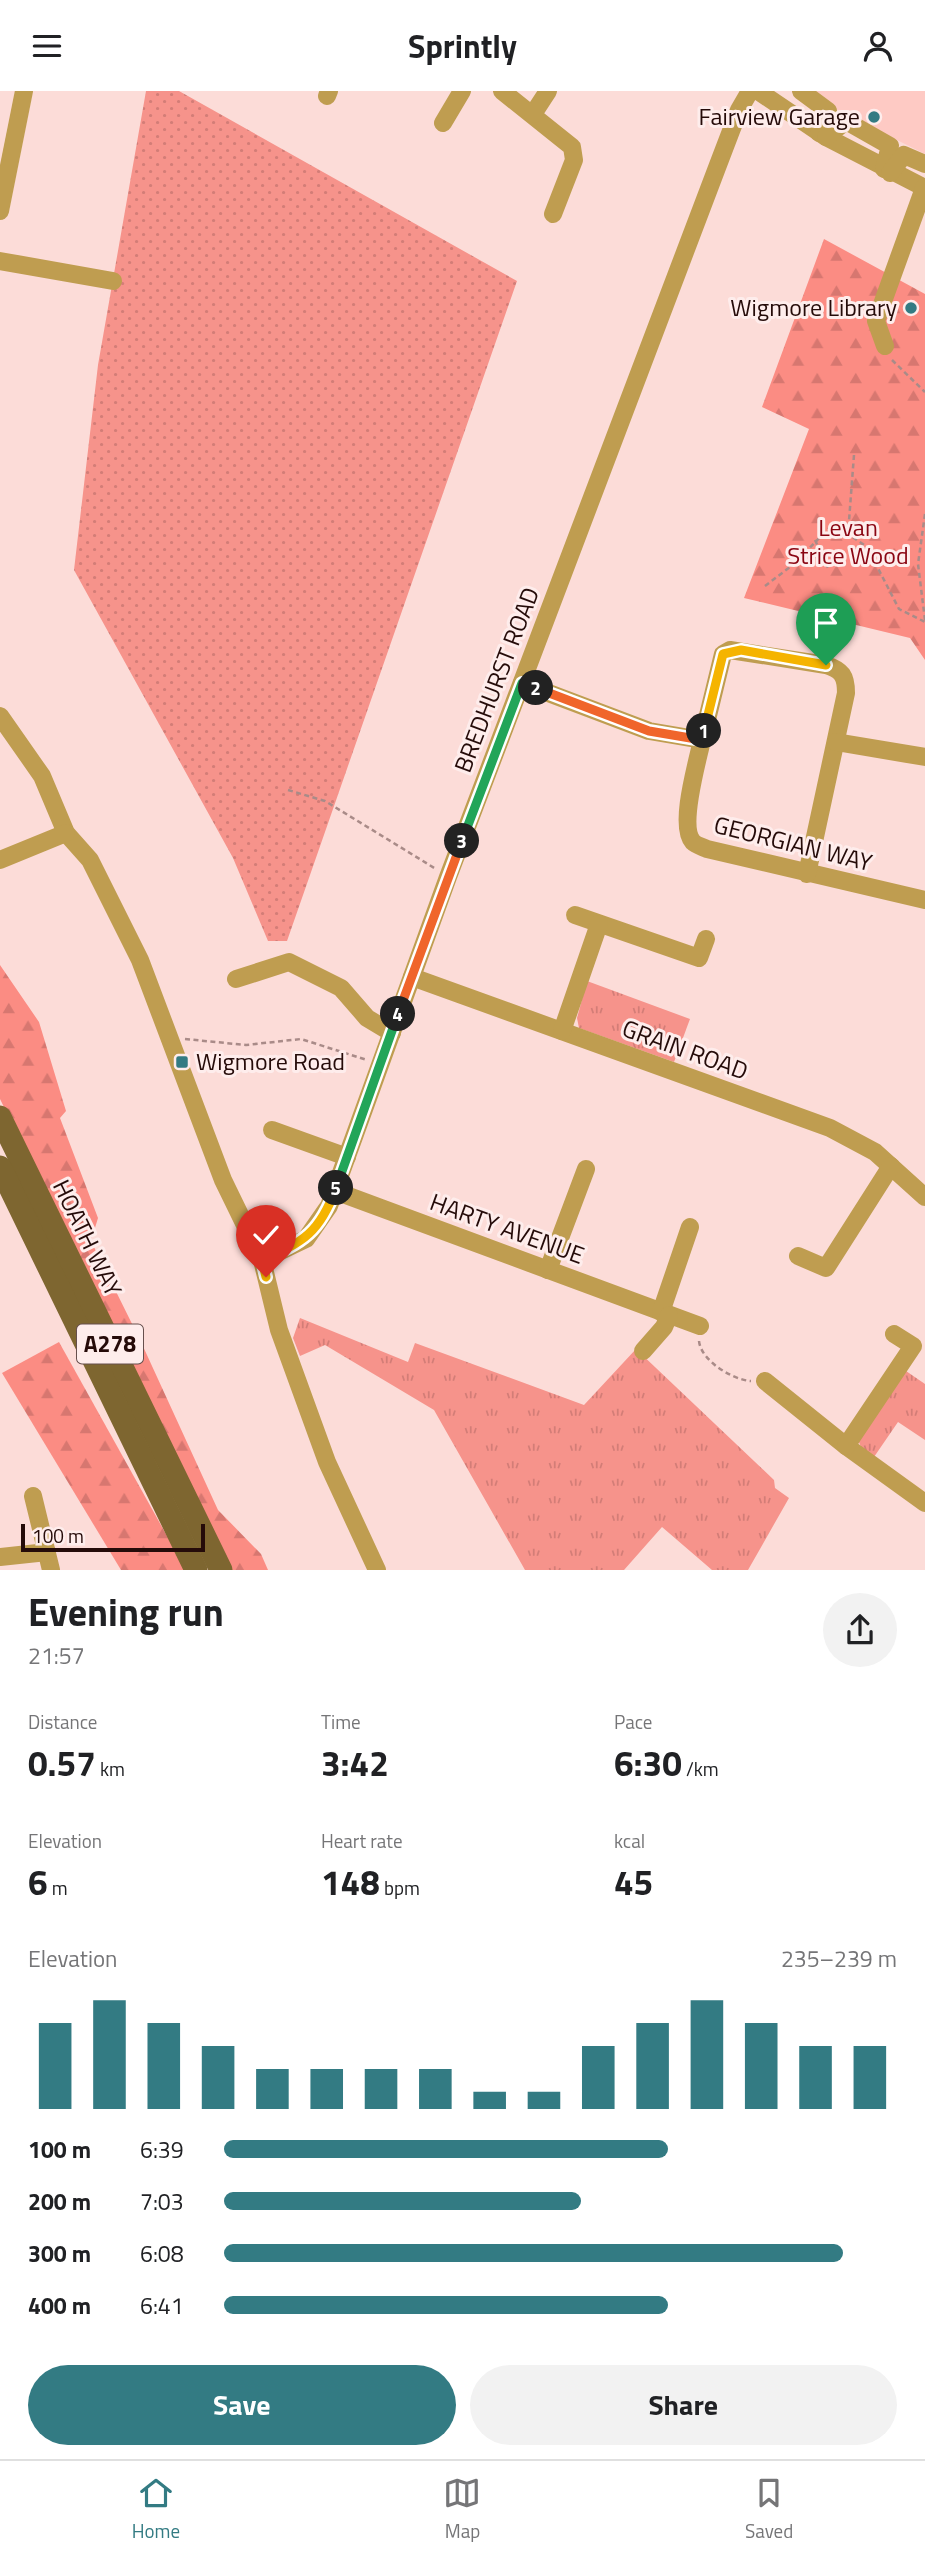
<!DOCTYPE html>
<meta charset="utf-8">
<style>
:root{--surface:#fff;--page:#f2f2f2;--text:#202124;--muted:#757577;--line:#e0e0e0;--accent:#337b83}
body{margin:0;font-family:"Titillium Web",sans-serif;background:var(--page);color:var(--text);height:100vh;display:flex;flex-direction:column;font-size:26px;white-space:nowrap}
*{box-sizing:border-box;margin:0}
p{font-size:23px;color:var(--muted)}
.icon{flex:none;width:38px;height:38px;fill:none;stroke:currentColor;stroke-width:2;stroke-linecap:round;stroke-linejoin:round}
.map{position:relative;height:1479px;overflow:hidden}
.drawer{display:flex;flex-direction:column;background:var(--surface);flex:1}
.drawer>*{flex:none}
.scale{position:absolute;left:21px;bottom:18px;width:184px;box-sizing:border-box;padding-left:7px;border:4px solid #250b09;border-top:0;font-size:19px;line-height:24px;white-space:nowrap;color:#250b09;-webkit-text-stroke:5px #feedec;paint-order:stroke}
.pin{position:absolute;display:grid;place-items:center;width:60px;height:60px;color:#fff;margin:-72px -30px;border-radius:50% 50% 50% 0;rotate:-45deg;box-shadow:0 0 7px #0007}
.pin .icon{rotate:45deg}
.km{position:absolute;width:35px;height:35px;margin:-18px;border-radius:50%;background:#222;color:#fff;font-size:19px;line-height:35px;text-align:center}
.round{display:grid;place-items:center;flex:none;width:74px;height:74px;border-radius:37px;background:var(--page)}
.head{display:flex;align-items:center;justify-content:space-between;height:119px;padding:0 28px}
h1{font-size:38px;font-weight:700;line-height:52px}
.metrics{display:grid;grid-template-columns:repeat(3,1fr);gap:10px;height:119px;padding:7px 28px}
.metrics div{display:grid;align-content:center}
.metrics b{font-size:35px;font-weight:700}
.metrics small{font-size:19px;font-weight:400}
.metrics p{font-size:19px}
.chart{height:196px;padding:14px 28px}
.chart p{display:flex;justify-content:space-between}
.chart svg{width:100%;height:126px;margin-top:7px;stroke:var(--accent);stroke-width:6}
.button{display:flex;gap:14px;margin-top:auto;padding:14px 28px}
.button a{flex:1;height:80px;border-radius:42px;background:var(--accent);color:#fff;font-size:28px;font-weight:700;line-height:80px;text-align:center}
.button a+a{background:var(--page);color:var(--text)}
ul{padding:0 28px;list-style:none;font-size:23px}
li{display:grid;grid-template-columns:112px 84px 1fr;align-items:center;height:52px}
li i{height:18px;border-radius:9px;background:var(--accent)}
header{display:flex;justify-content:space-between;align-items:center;height:91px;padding:0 28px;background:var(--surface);font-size:32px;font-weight:700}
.tabs{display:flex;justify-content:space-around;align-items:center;height:98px;border-top:2px solid var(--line);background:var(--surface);font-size:19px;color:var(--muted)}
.tabs a{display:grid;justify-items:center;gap:4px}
.tabs .current{color:var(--accent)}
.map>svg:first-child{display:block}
.built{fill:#fecac4}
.grass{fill:url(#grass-tufts)}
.forest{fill:url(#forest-firs)}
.park{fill:url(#park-dots)}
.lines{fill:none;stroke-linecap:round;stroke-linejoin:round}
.path{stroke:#a98b88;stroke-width:2.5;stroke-dasharray:5 3.5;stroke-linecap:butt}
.minor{stroke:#bf9d50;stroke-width:18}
.major{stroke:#7e6630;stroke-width:23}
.split-1-casing{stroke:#fff;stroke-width:14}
.split-2-casing{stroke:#fff;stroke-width:14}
.split-3-casing{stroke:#fff;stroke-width:14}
.split-4-casing{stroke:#fff;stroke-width:14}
.split-5-casing{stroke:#fff;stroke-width:14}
.split-6-casing{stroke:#fff;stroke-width:14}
.split-1{stroke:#f5b400;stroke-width:9}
.split-2{stroke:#f0652b;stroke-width:9}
.split-3{stroke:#22a559;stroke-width:9}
.split-4{stroke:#f0652b;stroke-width:9}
.split-5{stroke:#22a559;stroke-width:9}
.split-6{stroke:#f5b400;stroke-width:9}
.poi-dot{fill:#337b83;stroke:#feedec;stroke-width:2.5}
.labels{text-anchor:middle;stroke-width:6;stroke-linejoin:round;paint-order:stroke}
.shield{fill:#feedec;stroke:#664f4d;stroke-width:2}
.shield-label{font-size:23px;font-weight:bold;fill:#250b09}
.poi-label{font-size:24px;fill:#250b09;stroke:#feedec;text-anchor:end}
.park-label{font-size:24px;fill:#8a0512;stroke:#feedec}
.street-label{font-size:24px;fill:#250b09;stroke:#feedec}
</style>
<header><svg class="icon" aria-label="menu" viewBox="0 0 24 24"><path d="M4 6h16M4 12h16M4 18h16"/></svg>Sprintly<svg class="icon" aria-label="person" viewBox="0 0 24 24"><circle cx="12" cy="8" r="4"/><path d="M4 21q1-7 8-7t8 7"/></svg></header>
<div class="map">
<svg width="925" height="1479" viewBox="0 0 925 1479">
<defs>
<pattern id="grass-tufts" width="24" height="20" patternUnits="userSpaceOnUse" patternTransform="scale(1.75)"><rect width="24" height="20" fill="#f6938b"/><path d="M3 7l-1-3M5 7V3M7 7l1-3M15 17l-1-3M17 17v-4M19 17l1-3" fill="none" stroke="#d37d77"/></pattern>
<pattern id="forest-firs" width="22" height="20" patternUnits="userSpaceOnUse" patternTransform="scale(1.75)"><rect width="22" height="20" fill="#fb8c83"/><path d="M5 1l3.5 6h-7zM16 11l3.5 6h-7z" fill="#d77770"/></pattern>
<pattern id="park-dots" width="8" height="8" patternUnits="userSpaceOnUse" patternTransform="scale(1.75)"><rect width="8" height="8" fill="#f6938b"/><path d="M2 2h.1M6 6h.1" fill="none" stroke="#d37d77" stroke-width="1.8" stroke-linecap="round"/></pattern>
</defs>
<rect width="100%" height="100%" fill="#fcdcd8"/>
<path class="built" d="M810,0h115v63l-86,-43z"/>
<g class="grass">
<path d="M587,890l103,38 -16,43 -95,-34 -2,-10z"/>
<path d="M300,1227l108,44 7,-19 169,62 52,-56 138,131 1,8 14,10 -41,72h-36l-50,-43 -38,43h-99l-91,-160 -109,-65 -25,11 -7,-18z"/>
<path d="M906,1280l19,13v56l-27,-18 -24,35 -13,-10 -3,-7z"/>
</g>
<g class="forest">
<path d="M824,148l101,55v366l-15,-22 -166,-40 65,-169 -47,-22z"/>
<path d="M0,874l39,57 27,89 -6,7 38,100 -7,23 50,101 77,168 43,44 7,16h-36l-232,-471z"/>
<path d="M59,1251l127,228h-65l-119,-197z"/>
</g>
<path class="park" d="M146,0h33l338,190 -230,660h-19l-35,-83 -159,-288 24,-205z"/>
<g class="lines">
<g class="path">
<path d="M892,269l33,32"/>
<path d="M854,364l-6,79 19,13 32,62 26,13"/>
<path d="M925,423l-7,50 7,56"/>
<path d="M815,449l14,30"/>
<path d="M765,495l29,-22 34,-35 20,5"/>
<path d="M288,699l37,11 111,68"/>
<path d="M185,948l61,6 55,-6 66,21"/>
<path d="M699,1250c2,20 34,39 52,40"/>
</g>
<g class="minor">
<path d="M502,0l70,56 2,13 -21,54"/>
<path d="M758,0l68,46 99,51"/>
<path d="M801,0l27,20 -9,22"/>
<path d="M327,5l2,-5"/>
<path d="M533,23l15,-23"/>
<path d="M443,32l19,-32"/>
<path d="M826,46l20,-16 44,25 -6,23"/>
<path d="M890,82l14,-18 21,9"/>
<path d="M0,120l24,-120"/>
<path d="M0,170l113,20"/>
<path d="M885,255l-9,-25 48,-133"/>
<path d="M522,592l127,48 53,9c-4,20 -24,86 -9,102 3,3 10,5 14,7l218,51"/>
<path d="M0,625l42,60 24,57 24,27 50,100 83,220 39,80 17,70 48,132 50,108"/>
<path d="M702,649l21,-86 7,-4 96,15c16,5 20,11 20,28l-39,181"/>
<path d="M836,651l89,15"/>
<path d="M0,769l66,-27"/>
<path d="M575,824l124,43 7,-19"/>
<path d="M412,886l418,151 45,24 50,45"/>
<path d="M236,888l53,-17 52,26 26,30 25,15"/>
<path d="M562,940l37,-107"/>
<path d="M272,1039l75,27"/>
<path d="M335,1100l365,135"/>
<path d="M798,1165l28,12 65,-102"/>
<path d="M262,1169l44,-21 23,-33 119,-329 270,-712 21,-55 11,-19"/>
<path d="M548,1179l38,-101"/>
<path d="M661,1221l29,-85"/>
<path d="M643,1260l21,-24 5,-12"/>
<path d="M765,1290l81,65 79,57"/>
<path d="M846,1355l67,-100 -19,-12"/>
<path d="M33,1405l18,74"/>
<path d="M0,1466l47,-5"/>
</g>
<g class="major">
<path d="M0,1026l221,453"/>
<path d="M0,1076l196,403"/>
</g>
</g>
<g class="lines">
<g class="split-1-casing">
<path id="split-1" d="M704,640l19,-77 18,-4 85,15"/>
</g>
<g class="split-2-casing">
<path id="split-2" d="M536,597l113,43 53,9 2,-9"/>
</g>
<g class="split-3-casing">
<path id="split-3" d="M462,750l60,-158 14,5"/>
</g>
<g class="split-4-casing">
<path id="split-4" d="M398,923l64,-173"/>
</g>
<g class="split-5-casing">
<path id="split-5" d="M336,1097l62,-174"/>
</g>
<g class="split-6-casing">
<path id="split-6" d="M266,1186l-4,-17c42,-18 58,-28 74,-72"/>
</g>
<use href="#split-1" class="split-1"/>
<use href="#split-2" class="split-2"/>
<use href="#split-3" class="split-3"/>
<use href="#split-4" class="split-4"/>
<use href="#split-5" class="split-5"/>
<use href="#split-6" class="split-6"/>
</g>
<g class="poi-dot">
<circle cx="874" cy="26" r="7"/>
<circle cx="911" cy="217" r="7"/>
<rect x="175" y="964" width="14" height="14" rx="3.5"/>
</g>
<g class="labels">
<rect class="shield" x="77" y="1233.5" width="66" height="39" rx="5"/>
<g class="shield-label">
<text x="110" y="1261">A278</text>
</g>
<g class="poi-label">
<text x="860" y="34">Fairview Garage</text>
<text x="897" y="225">Wigmore Library</text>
<text x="196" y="979" text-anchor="start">Wigmore Road</text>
</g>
<g class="park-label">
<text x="848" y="445">Levan<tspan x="848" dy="28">Strice Wood</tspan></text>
</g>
<g class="street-label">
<text transform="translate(497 589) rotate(-69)" y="8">BREDHURST ROAD</text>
<text transform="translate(793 753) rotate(14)" y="8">GEORGIAN WAY</text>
<text transform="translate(685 959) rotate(20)" y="8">GRAIN ROAD</text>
<text transform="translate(507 1138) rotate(20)" y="8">HARTY AVENUE</text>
<text transform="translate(87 1147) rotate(64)" y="8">HOATH WAY</text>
</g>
</g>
</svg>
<div class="scale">100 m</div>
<div class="pin" style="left:826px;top:574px;background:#1e9e55"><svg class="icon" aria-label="arrive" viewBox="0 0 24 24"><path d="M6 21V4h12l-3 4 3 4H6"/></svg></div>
<div class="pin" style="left:266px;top:1186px;background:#d93025"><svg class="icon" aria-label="check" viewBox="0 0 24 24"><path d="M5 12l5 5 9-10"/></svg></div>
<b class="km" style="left:704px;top:640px">1</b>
<b class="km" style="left:536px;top:597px">2</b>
<b class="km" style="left:462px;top:750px">3</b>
<b class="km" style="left:398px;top:923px">4</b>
<b class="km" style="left:336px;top:1097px">5</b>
</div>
<section class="drawer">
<div class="head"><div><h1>Evening run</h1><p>21:57</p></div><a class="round"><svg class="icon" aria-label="share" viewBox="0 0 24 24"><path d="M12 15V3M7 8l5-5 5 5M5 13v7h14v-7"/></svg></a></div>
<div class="metrics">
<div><p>Distance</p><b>0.57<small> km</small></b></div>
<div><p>Time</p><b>3:42</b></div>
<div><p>Pace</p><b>6:30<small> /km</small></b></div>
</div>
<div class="metrics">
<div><p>Elevation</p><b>6<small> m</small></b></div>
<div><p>Heart rate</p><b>148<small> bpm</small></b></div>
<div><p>kcal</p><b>45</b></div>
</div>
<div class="chart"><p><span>Elevation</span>235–239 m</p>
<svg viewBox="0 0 160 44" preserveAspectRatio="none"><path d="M5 44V14M15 44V6M25 44V14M35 44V22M45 44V30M55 44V30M65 44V30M75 44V30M85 44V38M95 44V38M105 44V22M115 44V14M125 44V6M135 44V14M145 44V22M155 44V22"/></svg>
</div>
<ul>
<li><b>100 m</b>6:39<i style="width:66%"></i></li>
<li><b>200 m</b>7:03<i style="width:53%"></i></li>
<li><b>300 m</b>6:08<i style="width:92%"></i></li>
<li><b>400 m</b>6:41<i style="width:66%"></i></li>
</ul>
<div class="button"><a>Save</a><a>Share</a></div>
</section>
<nav class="tabs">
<a class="current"><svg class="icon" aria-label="home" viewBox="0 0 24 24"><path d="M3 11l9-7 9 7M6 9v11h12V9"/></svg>Home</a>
<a><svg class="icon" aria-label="map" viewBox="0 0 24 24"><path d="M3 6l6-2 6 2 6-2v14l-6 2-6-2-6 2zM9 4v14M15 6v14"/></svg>Map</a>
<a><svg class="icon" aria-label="saved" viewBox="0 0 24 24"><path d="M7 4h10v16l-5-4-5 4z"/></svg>Saved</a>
</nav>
